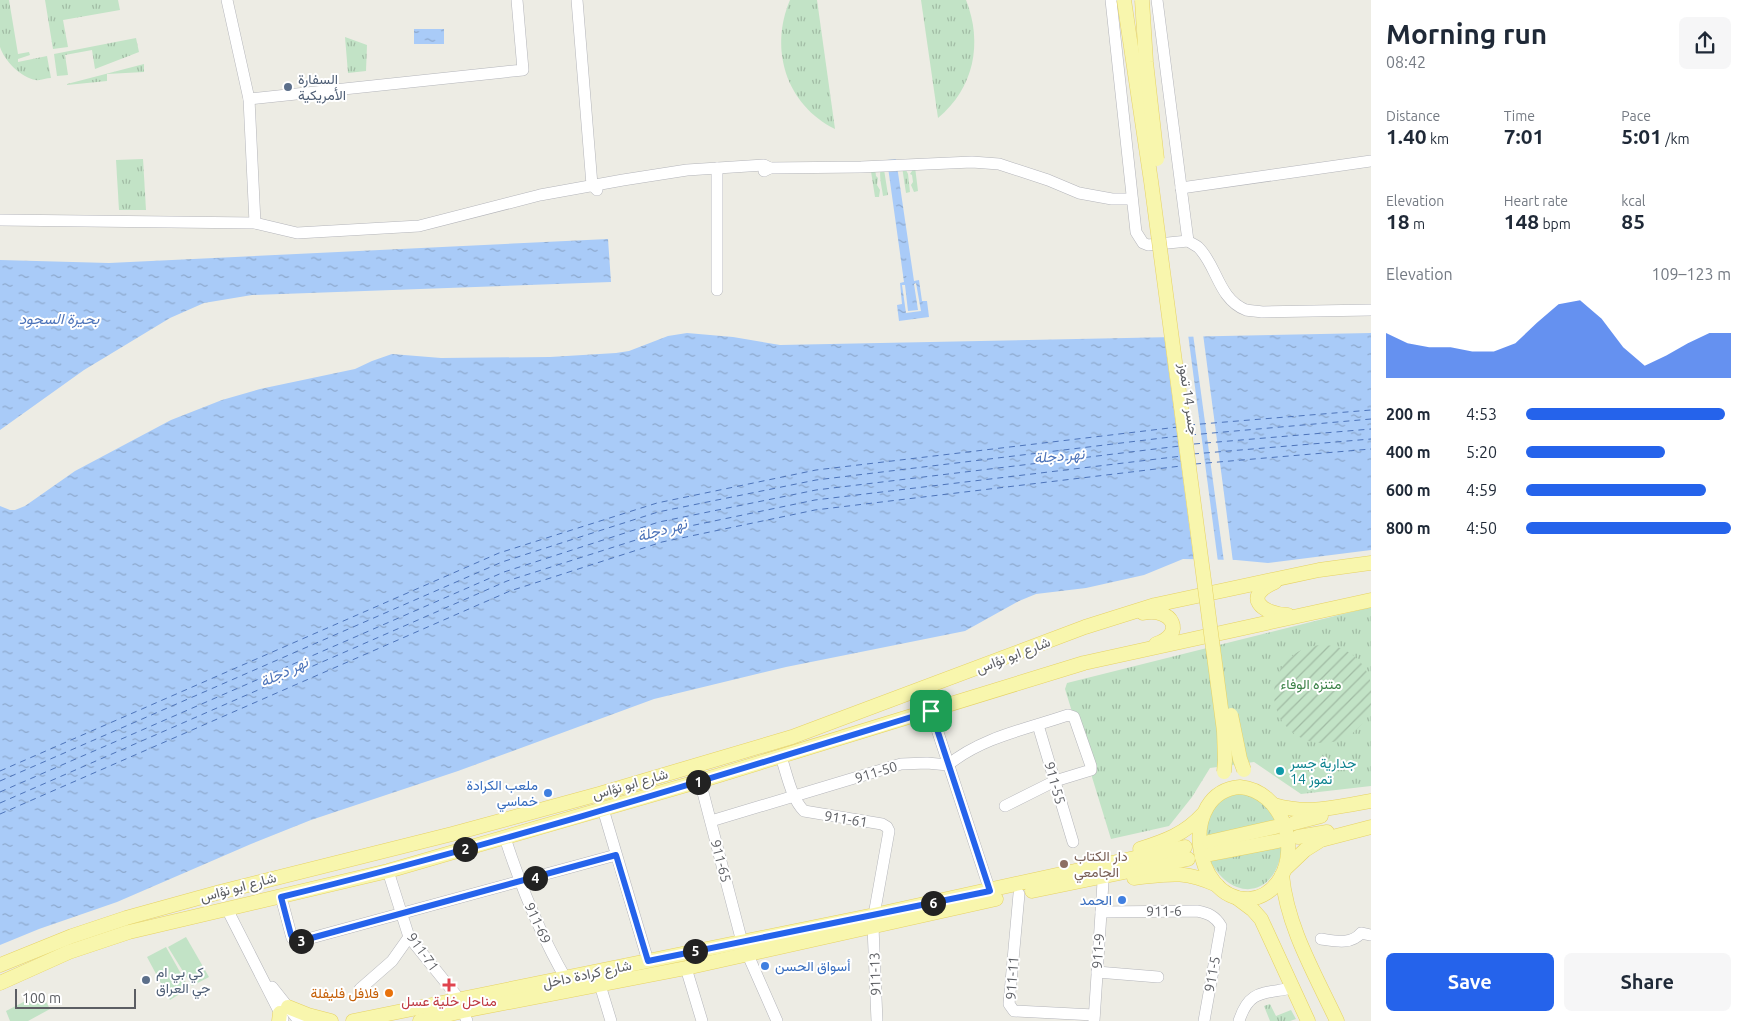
<!DOCTYPE html>
<meta charset="utf-8">
<style>
:root{--surface:#fff;--page:#f6f6f7;--text:#1f2937;--muted:#747a83;--accent:#2563eb}
body{margin:0;font-family:Ubuntu,Vazirmatn,sans-serif;background:var(--page);color:var(--text);height:100vh;display:flex;flex-direction:column;font-size:19px;white-space:nowrap}
*{box-sizing:border-box;margin:0}
p{font-size:16px;color:var(--muted)}
.icon{flex:none;width:28px;height:28px;fill:none;stroke:currentColor;stroke-width:2;stroke-linecap:round;stroke-linejoin:round}
.map{position:relative;flex:1;overflow:hidden}
.side{display:flex;flex-direction:column;background:var(--surface);width:375px}
.side>*{flex:none}
.scale{position:absolute;left:15px;bottom:12px;width:121px;box-sizing:border-box;padding-left:5px;border:2px solid #5c5e63;border-top:0;font-size:14px;line-height:18px;white-space:nowrap;color:#5c5e63;-webkit-text-stroke:4px #fff;paint-order:stroke}
.pin{position:absolute;display:grid;place-items:center;width:42px;height:42px;color:#fff;margin:-21px;border-radius:10px;box-shadow:0 2px 8px #0006}
.km{position:absolute;width:25px;height:25px;margin:-12px;border-radius:50%;background:#222;color:#fff;font-size:14px;line-height:25px;text-align:center}
.round{display:grid;place-items:center;flex:none;width:52px;height:52px;border-radius:8px;background:var(--page)}
.head{display:flex;align-items:center;justify-content:space-between;height:85px;padding:0 15px}
h1{font-size:28px;font-weight:600;line-height:38px}
.figures{display:grid;grid-template-columns:repeat(3,1fr);gap:8px;height:85px;padding:5px 15px}
.figures div{display:grid;align-content:center}
.figures b{font-size:21px;font-weight:600}
.figures small{font-size:14px;font-weight:400}
.figures p{font-size:14px}
.chart{height:140px;padding:10px 15px}
.chart p{display:flex;justify-content:space-between}
.chart svg{width:100%;height:90px;margin-top:5px;fill:var(--accent);opacity:.7}
.cta{display:flex;gap:10px;margin-top:auto;padding:10px 15px}
.cta a{flex:1;height:58px;border-radius:8px;background:var(--accent);color:#fff;font-size:20px;font-weight:600;line-height:58px;text-align:center}
.cta a+a{background:var(--page);color:var(--text)}
ul{padding:0 15px;list-style:none;font-size:16px}
li{display:grid;grid-template-columns:80px 60px 1fr;align-items:center;height:38px}
li i{height:12px;border-radius:6px;background:var(--accent)}
main{display:flex;flex:1;min-height:0}
.map>svg:first-child{display:block}
.grass{fill:url(#grass-tufts)}
.garden{fill:url(#garden-furrows)}
.pitch{fill:#c2e3c6}
.water{fill:url(#water-ripples);fill-rule:evenodd}
.pier{fill:#edece4}
.lines{fill:none;stroke-linecap:round;stroke-linejoin:round}
.ferry{stroke:#4d74ba;stroke-width:1;stroke-dasharray:6 5;stroke-linecap:butt}
.minor-casing{stroke:#b4b5ba;stroke-width:12}
.major-casing{stroke:#e6d264;stroke-width:15}
.minor{stroke:#fff;stroke-width:11}
.major{stroke:#f8f6ad;stroke-width:14}
.major-bridge-casing{stroke:#e6d264;stroke-width:15;stroke-linecap:butt}
.major-bridge{stroke:#f8f6ad;stroke-width:14}
.route-casing{stroke:#fff;stroke-width:10}
.route{stroke:#2563eb;stroke-width:6}
.service-dot{fill:#5c6f8a;stroke:#fff;stroke-width:2}
.culture-dot{fill:#0f9aa8;stroke:#fff;stroke-width:2}
.shop-dot{fill:#3f7fe0;stroke:#fff;stroke-width:2}
.education-dot{fill:#8d6e63;stroke:#fff;stroke-width:2}
.health-dot{fill:#e0444e;stroke:#fff;stroke-width:2}
.food-dot{fill:#e8710a;stroke:#fff;stroke-width:2}
.labels{text-anchor:middle;stroke-width:4;stroke-linejoin:round;paint-order:stroke}
.service-label{font-size:14px;fill:#4e5e75;stroke:#fff;text-anchor:start}
.street-label{font-size:14px;fill:#5c5e63;stroke:#fff}
.park-label{font-size:14px;fill:#3c8248;stroke:#fff}
.culture-label{font-size:14px;fill:#0d838f;stroke:#fff;text-anchor:start}
.shop-label{font-size:14px;fill:#366cbe;stroke:#fff;text-anchor:end}
.education-label{font-size:14px;fill:#785e54;stroke:#fff;text-anchor:start}
.food-label{font-size:14px;fill:#c56008;stroke:#fff;text-anchor:end}
.health-label{font-size:14px;fill:#be3a42;stroke:#fff}
.water-label{font-size:15px;font-style:italic;fill:#4d74ba;stroke:#fff}
</style>
<main>
<div class="map">
<svg width="1371" height="1021" viewBox="0 0 1371 1021">
<defs>
<pattern id="grass-tufts" width="24" height="20" patternUnits="userSpaceOnUse" patternTransform="scale(1.25)"><rect width="24" height="20" fill="#c2e3c6"/><path d="M3 7l-1-3M5 7V3M7 7l1-3M15 17l-1-3M17 17v-4M19 17l1-3" fill="none" stroke="#a1bba4"/></pattern>
<pattern id="garden-furrows" width="10" height="10" patternUnits="userSpaceOnUse" patternTransform="scale(1.25)"><rect width="10" height="10" fill="#c2e3c6"/><path d="M-1 1l2-2M0 10L10 0M9 11l2-2" fill="none" stroke="#a1bba4"/></pattern>
<pattern id="water-ripples" width="26" height="14" patternUnits="userSpaceOnUse" patternTransform="scale(1.25)"><rect width="26" height="14" fill="#a9cbf8"/><path d="M2 4q2-2 4 0t4 0M15 11q2-2 4 0t4 0" fill="none" stroke="#8da8cc"/></pattern>
</defs>
<rect width="100%" height="100%" fill="#edece4"/>
<g class="grass">
<path d="M0,0h9l9,54 11,-2 1,3 -12,4v3l29,-6 4,22c-5,0 -11,3 -15,2 -15,-2 -32,-20 -36,-33 0,-10 0,-36 0,-47z"/>
<path d="M45,0h73l2,10 -57,10 5,27 -15,2z"/>
<path d="M790,0h27l18,129c-49,-24 -66,-80 -45,-129z"/>
<path d="M921,0h45c17,43 8,88 -28,118z"/>
<path d="M345,37l22,8 -1,26 -18,2z"/>
<path d="M136,38l3,14 -44,17 -3,-19 -27,5 3,20 -11,1 -3,-22z"/>
<path d="M144,64v8l-37,2v7l-40,4v-1z"/>
<path d="M143,159l3,51h-27l-3,-50z"/>
<path d="M909,159h5l4,32 -4,1 -3,-7 2,-3 -1,-7 -2,-1 2,-3z"/>
<path d="M901,160l7,14 2,18 -4,1z"/>
<path d="M883,163l5,32 -5,1c-1,-10 -6,-24 0,-33z"/>
<path d="M870,165l5,3 1,8 2,2 -1,7 3,5 -1,7h-4z"/>
<path d="M1371,607v179l-70,8 -47,-32 -44,6 -18,29 -23,29 -58,13 -46,-150 2,-6z"/>
<path d="M1235,794c24,0 31,11 42,29l-71,18c0,-14 3,-31 15,-40 4,-3 10,-5 14,-7z"/>
<path d="M1282,843c-2,53 -49,63 -73,16z"/>
<path d="M1270,1004l6,12 15,-6 5,9 -6,2h-20l-6,-15z"/>
</g>
<circle class="garden" cx="1323" cy="694" r="49"/>
<g class="pitch">
<path d="M186,937l23,40 -17,9 -24,-39z"/>
<path d="M166,947l23,41 -19,12 -23,-43z"/>
<path d="M41,993l9,16 -22,12h-18l-4,-10z"/>
</g>
<g class="water">
<rect x="414" y="29" width="30" height="15"/>
<path d="M896,159l18,122 5,-1 3,21h5l2,16 -30,4 -2,-16 5,-1 -2,-21 4,-1 -17,-122zM916,283l5,28 -15,2 -4,-28h3l3,26 10,-1 -4,-26z"/>
<path d="M608,239l3,43 -359,13 -48,8 -34,15 -86,52 -84,60v-170l109,3z"/>
<path d="M687,333l46,4 47,8 591,-12v217l-103,13 -32,-3 -53,-1 -39,16 -58,13 -50,6 -17,7 -54,30 -179,36 -132,32 -196,72 -147,49 -60,24 -134,58 -78,27 -39,16v-439l10,4h5l10,-4 50,-35 96,-51 51,-20 38,-11 95,-20 17,-8 20,-7 49,4 109,-1 66,-4 13,-2 39,-15z"/>
</g>
<g class="pier">
<path d="M1188,334l30,228h-24l-30,-227z"/>
<path d="M1193,334h10l30,228h-9z"/>
</g>
<g class="lines">
<g class="ferry">
<path d="M1189,425l182,-15"/>
<path d="M1190,435l181,-16"/>
<path d="M1194,444l177,-15"/>
<path d="M1193,454l178,-15"/>
<path d="M1195,464l176,-15"/>
<path d="M0,771l499,-218 158,-50 159,-33 362,-43"/>
<path d="M0,781l502,-219 156,-50 158,-32 363,-44"/>
<path d="M0,792l504,-220 155,-50 157,-32 364,-44"/>
<path d="M0,803l507,-222 154,-49 154,-32 367,-44"/>
<path d="M0,814l510,-223 152,-49 153,-32 366,-44"/>
</g>
<g class="minor-casing">
<g id="minor">
<path d="M227,0l22,99 6,124"/>
<path d="M577,0l15,185 5,5"/>
<path d="M1111,0l25,232 7,11 5,2 40,-4"/>
<path d="M1157,0l31,241c3,2 7,4 10,6 19,18 20,52 48,63 5,1 11,1 16,2l109,-2"/>
<path d="M249,99l274,-29 -6,-70"/>
<path d="M717,168v122"/>
<path d="M764,171l6,-3 91,-1 111,-5 27,2 49,16 31,13 33,6h20"/>
<path d="M1181,188l190,-27"/>
<path d="M0,220l255,3 42,10 122,-7 121,-31 83,-15 64,-10 77,-5 6,3"/>
<path d="M931,711l59,180"/>
<path d="M1038,725l35,117"/>
<path d="M781,757c6,17 10,41 23,54l78,13 5,3 2,4 -15,84"/>
<path d="M700,781l42,161"/>
<path d="M603,809l45,152"/>
<path d="M711,821l190,-57 26,-1 21,2c34,-28 79,-36 120,-50l6,2 17,49v4l-36,11 -50,25"/>
<path d="M505,838c16,49 35,96 61,141"/>
<path d="M388,871l21,66 51,63"/>
<path d="M1019,894l-10,110 5,7 80,4"/>
<path d="M281,897l11,41 8,3 316,-86"/>
<path d="M227,909l56,110"/>
<path d="M1101,912l96,-1c11,2 18,5 24,15l-17,95"/>
<path d="M873,927l4,94"/>
<path d="M1321,939c14,2 30,6 40,-6l10,2"/>
<path d="M748,955l29,66"/>
<path d="M686,968l16,53"/>
<path d="M1097,972l61,5"/>
<path d="M600,985l11,36"/>
<path d="M272,987l27,34"/>
<path d="M360,989l32,-28 17,-24"/>
<path d="M463,1011l4,10"/>
<path d="M1094,1021l9,-139"/>
<path d="M1239,1021c10,-32 25,-27 53,-33"/>
</g>
</g>
<g class="major-casing">
<g id="major">
<path d="M1275,582c-33,14 -14,32 13,33"/>
<path d="M1143,613c30,-6 43,21 13,31"/>
<path d="M1240,787c42,4 60,59 40,92 -7,11 -18,19 -31,20 -57,2 -71,-107 -9,-112z"/>
<path d="M1274,805c34,10 63,2 97,-4"/>
<path d="M1294,823l27,-7"/>
<path d="M1298,837l29,-5"/>
<path d="M1209,842l66,-15"/>
<path d="M1140,849c25,-8 45,-15 63,-35"/>
<path d="M1211,854l67,-13"/>
<path d="M1285,869l20,-19 16,-10 50,-13"/>
<path d="M1282,875c5,52 33,99 55,146"/>
<path d="M1134,878c36,-4 49,-8 83,7"/>
<path d="M1032,891l156,-32"/>
<path d="M1237,898l16,12 8,9 47,102"/>
<path d="M0,965l72,-29 54,-18 94,-26 232,-58 147,-40 193,-57 293,-110 70,-22 164,-35 52,-7"/>
<path d="M0,983l69,-31 60,-20 259,-61 312,-90 384,-118 287,-63"/>
<path d="M288,1007l20,8 23,6"/>
<path d="M279,1021l1,-8"/>
<path d="M353,1021l521,-106 311,-68"/>
<path d="M420,1021l43,-10 223,-43 310,-69"/>
</g>
</g>
<use href="#minor" class="minor"/>
<use href="#major" class="major"/>
<g class="major-bridge-casing">
<g id="major-bridge">
<path d="M1124,0l27,181 73,550 1,30 -1,11"/>
<path d="M1142,0l4,62 11,97"/>
<path d="M1231,715l9,44 4,11"/>
</g>
</g>
<use href="#major-bridge" class="major-bridge"/>
</g>
<g class="lines">
<g class="route-casing">
<path id="route" d="M931,711l59,180 -342,70 -32,-106 -312,85h-10l-3,-5 -10,-38c219,-53 434,-120 650,-186z"/>
</g>
<use href="#route" class="route"/>
</g>
<g class="service-dot">
<circle cx="288" cy="87" r="5"/>
<circle cx="146" cy="980" r="5"/>
</g>
<circle class="culture-dot" cx="1280" cy="771" r="5"/>
<g class="shop-dot">
<circle cx="548" cy="793" r="5"/>
<circle cx="1122" cy="900" r="5"/>
<circle cx="765" cy="966" r="5"/>
</g>
<circle class="education-dot" cx="1064" cy="864" r="5"/>
<path class="health-dot" d="M446.5 977.5h5v5h5v5h-5v5h-5v-5h-5v-5h5z"/>
<circle class="food-dot" cx="389" cy="993" r="5"/>
<g class="labels">
<g class="service-label">
<text x="298" y="84">السفارة<tspan x="298" dy="16">الأمريكية</tspan></text>
<text x="156" y="977">كي بي ام<tspan x="156" dy="16">جي العراق</tspan></text>
</g>
<g class="street-label">
<text transform="translate(1189 399) rotate(82)" y="5">جسر 14 تموز</text>
<text transform="translate(1013 655) rotate(-21)" y="5">شارع ابو نؤاس</text>
<text transform="translate(876 772) rotate(-17)" y="5">911-50</text>
<text transform="translate(1055 783) rotate(74)" y="5">911-55</text>
<text transform="translate(630 784) rotate(-16)" y="5">شارع ابو نؤاس</text>
<text transform="translate(846 819) rotate(9)" y="5">911-61</text>
<text transform="translate(721 861) rotate(75)" y="5">911-65</text>
<text transform="translate(238 887) rotate(-15)" y="5">شارع ابو نؤاس</text>
<text transform="translate(1164 911) rotate(-1)" y="5">911-6</text>
<text transform="translate(538 923) rotate(65)" y="5">911-69</text>
<text transform="translate(1098 951) rotate(-86)" y="5">911-9</text>
<text transform="translate(423 952) rotate(54)" y="5">911-71</text>
<text transform="translate(587 974) rotate(-12)" y="5">شارع كرادة داخل</text>
<text transform="translate(875 974) rotate(-92)" y="5">911-13</text>
<text transform="translate(1212 974) rotate(-80)" y="5">911-5</text>
<text transform="translate(1012 978) rotate(-86)" y="5">911-11</text>
</g>
<g class="park-label">
<text x="1311" y="689">متنزه الوفاء</text>
</g>
<g class="culture-label">
<text x="1290" y="768">جدارية جسر<tspan x="1290" dy="16">14 تموز</tspan></text>
</g>
<g class="shop-label">
<text x="538" y="790">ملعب الكرادة<tspan x="538" dy="16">خماسي</tspan></text>
<text x="1112" y="905">الحمد</text>
<text x="775" y="971" text-anchor="start">أسواق الحسن</text>
</g>
<g class="education-label">
<text x="1074" y="861">دار الكتاب<tspan x="1074" dy="16">الجامعي</tspan></text>
</g>
<g class="food-label">
<text x="379" y="998">فلافل فليفلة</text>
</g>
<g class="health-label">
<text x="449" y="1006">مناحل خلية عسل</text>
</g>
<g class="water-label">
<text x="59" y="324">بحيرة السجود</text>
<text transform="translate(1059 456) rotate(-5)" y="5">نهر دجلة</text>
<text transform="translate(662 530) rotate(-16)" y="5">نهر دجلة</text>
<text transform="translate(284 672) rotate(-25)" y="5">نهر دجلة</text>
</g>
</g>
</svg>
<div class="scale">100 m</div>
<div class="pin" style="left:931px;top:711px;background:#1e9e55"><svg class="icon" aria-label="arrive" viewBox="0 0 24 24"><path d="M6 21V4h12l-3 4 3 4H6"/></svg></div>
<b class="km" style="left:698px;top:782px">1</b>
<b class="km" style="left:465px;top:849px">2</b>
<b class="km" style="left:301px;top:941px">3</b>
<b class="km" style="left:535px;top:878px">4</b>
<b class="km" style="left:695px;top:951px">5</b>
<b class="km" style="left:933px;top:903px">6</b>
</div>
<section class="side">
<div class="head"><div><h1>Morning run</h1><p>08:42</p></div><a class="round"><svg class="icon" aria-label="share" viewBox="0 0 24 24"><path d="M12 15V3M7 8l5-5 5 5M5 13v7h14v-7"/></svg></a></div>
<div class="figures">
<div><p>Distance</p><b>1.40<small> km</small></b></div>
<div><p>Time</p><b>7:01</b></div>
<div><p>Pace</p><b>5:01<small> /km</small></b></div>
</div>
<div class="figures">
<div><p>Elevation</p><b>18<small> m</small></b></div>
<div><p>Heart rate</p><b>148<small> bpm</small></b></div>
<div><p>kcal</p><b>85</b></div>
</div>
<div class="chart"><p><span>Elevation</span>109–123 m</p>
<svg viewBox="0 0 160 44" preserveAspectRatio="none"><path d="M0 44V22L10 27L20 29L30 29L40 31L50 31L60 27L70 17L80 8L90 6L100 15L110 29L120 38L130 33L140 27L150 22L160 22V44z"/></svg>
</div>
<ul>
<li><b>200 m</b>4:53<i style="width:97%"></i></li>
<li><b>400 m</b>5:20<i style="width:68%"></i></li>
<li><b>600 m</b>4:59<i style="width:88%"></i></li>
<li><b>800 m</b>4:50<i style="width:100%"></i></li>
</ul>
<div class="cta"><a>Save</a><a>Share</a></div>
</section>
</main>
